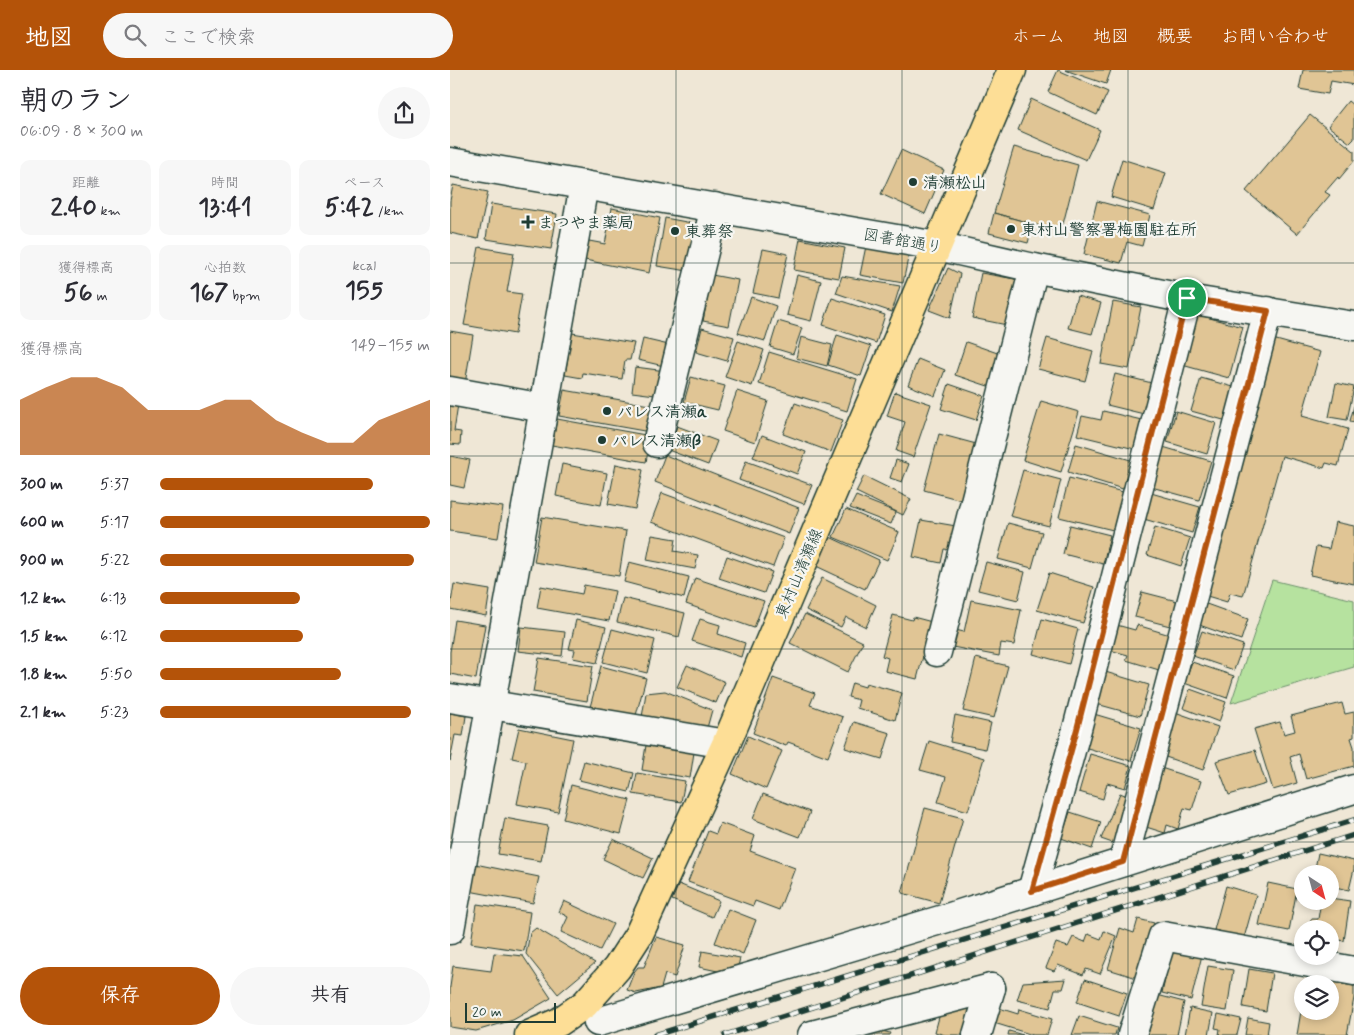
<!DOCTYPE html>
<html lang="ja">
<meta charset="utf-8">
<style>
:root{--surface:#fff;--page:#f7f7f7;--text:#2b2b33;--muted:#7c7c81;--accent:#b45309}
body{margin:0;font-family:Mynerve,"Klee One",sans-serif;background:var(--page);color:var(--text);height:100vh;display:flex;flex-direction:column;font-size:19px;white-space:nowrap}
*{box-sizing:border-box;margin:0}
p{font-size:16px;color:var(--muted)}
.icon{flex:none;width:28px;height:28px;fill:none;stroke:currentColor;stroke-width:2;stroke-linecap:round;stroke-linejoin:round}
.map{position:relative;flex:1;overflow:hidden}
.details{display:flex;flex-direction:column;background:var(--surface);width:450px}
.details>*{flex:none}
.needle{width:32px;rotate:144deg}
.buttons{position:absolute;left:844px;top:795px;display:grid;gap:10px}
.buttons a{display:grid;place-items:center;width:45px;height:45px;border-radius:50%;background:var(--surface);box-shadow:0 2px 8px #0003;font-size:25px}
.scale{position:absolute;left:15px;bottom:12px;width:91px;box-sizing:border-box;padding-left:5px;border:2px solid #1f3d34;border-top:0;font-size:14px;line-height:18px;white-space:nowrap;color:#1f3d34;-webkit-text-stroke:4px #f6f6f2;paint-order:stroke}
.pin{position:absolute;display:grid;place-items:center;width:42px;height:42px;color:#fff;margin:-21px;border:2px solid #fff;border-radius:50%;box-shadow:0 1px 5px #0007}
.round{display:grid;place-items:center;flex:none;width:52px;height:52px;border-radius:26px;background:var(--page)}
.head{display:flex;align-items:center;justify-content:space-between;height:85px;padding:0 20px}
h1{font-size:28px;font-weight:800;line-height:38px}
.stats{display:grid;grid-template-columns:repeat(3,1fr);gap:8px;height:85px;padding:5px 20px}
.stats div{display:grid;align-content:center;border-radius:10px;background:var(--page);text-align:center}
.stats b{font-size:25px;font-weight:800}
.stats small{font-size:14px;font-weight:400}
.stats p{font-size:14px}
.chart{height:140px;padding:10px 20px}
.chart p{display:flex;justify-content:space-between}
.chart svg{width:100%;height:90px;margin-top:5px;fill:var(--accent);opacity:.7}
.cta{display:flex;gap:10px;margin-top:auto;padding:10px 20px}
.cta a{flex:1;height:58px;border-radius:30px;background:var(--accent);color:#fff;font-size:20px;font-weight:800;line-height:58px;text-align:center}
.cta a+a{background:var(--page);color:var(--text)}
ul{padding:0 20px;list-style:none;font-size:16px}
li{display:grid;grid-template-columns:80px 60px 1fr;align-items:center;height:38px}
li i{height:12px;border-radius:6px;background:var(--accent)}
header{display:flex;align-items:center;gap:30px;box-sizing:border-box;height:70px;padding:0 25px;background:var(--accent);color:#fff}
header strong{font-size:24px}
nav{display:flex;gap:28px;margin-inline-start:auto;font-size:18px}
.search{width:350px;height:45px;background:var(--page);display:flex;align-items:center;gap:12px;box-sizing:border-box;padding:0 18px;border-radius:28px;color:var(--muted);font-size:19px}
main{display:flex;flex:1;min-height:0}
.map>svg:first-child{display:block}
.green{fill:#b6e29f;stroke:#6a906a}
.building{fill:#e0c595;stroke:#1f3d34}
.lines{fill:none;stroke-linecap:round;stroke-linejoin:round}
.minor-casing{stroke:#1f3d34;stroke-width:31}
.major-casing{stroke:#1f3d34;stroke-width:31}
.minor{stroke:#f6f6f2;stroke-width:28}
.major{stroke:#fdde96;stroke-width:28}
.rail-casing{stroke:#1f3d34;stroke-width:5.5}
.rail{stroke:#f6f6f2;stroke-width:4;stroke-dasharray:11;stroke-linecap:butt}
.route-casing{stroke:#fff;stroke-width:10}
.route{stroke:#b45309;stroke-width:6}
.grid{fill:none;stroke:#1f3d34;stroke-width:1;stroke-opacity:0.55}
.poi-dot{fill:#1f3d34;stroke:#f6f6f2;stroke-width:2}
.labels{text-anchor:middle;stroke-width:4.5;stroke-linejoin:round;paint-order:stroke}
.poi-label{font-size:16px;font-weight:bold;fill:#1f3d34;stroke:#f6f6f2;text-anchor:start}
.street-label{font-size:16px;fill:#1f3d34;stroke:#f6f6f2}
</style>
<header>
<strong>地図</strong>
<div class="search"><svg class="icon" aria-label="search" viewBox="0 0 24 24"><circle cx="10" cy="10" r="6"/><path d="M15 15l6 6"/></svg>ここで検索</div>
<nav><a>ホーム</a><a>地図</a><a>概要</a><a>お問い合わせ</a></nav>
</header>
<main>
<section class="details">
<div class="head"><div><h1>朝のラン</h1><p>06:09 · 8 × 300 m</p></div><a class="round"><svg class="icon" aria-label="share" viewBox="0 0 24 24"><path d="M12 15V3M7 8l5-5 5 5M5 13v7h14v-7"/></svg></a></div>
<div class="stats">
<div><p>距離</p><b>2.40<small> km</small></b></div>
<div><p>時間</p><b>13:41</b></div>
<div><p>ペース</p><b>5:42<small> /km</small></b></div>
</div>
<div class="stats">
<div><p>獲得標高</p><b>56<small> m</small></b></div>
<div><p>心拍数</p><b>167<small> bpm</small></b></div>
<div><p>kcal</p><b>155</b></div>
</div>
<div class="chart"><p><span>獲得標高</span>149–155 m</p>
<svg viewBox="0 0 160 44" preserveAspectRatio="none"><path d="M0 44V17L10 11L20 6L30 6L40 11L50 22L60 22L70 22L80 17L90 17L100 27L110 33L120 38L130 38L140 27L150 22L160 17V44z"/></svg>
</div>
<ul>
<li><b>300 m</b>5:37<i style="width:79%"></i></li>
<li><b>600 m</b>5:17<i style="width:100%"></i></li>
<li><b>900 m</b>5:22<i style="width:94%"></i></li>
<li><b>1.2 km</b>6:13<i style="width:52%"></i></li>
<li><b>1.5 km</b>6:12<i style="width:53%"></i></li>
<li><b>1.8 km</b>5:50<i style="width:67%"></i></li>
<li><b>2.1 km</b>5:23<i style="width:93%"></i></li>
</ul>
<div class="cta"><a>保存</a><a>共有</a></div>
</section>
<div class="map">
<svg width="904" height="965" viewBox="0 0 904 965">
<rect width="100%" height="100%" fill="#efe7d6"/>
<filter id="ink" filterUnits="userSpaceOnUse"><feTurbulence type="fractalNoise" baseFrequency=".02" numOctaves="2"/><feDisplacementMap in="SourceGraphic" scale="10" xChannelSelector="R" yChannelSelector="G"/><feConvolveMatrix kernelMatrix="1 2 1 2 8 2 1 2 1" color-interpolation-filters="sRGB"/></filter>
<g filter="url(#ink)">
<path class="green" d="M822,510l82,20v67l-123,36z"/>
<g class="building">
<path d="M608,0l50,22 -11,23 -49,-23z"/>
<path d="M615,0h46l-5,14z"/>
<path d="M853,0h51v15l-23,-4 -3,13 -29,-5z"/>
<path d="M581,29l69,31 -14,30 -68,-30z"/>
<path d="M898,31l6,5v33l-4,4 -22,-17z"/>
<path d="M860,45l44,36v10l-15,18 -1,-2 -13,15 5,3 -33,39 -51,-43z"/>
<path d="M564,77l64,18 -17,67 -67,-19z"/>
<path d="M451,80l43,20 -19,44 -44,-20z"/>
<path d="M672,89l44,14 -12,37 -43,-13z"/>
<path d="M3,115l35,7 -10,47 -28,-6v-32z"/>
<path d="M647,131l53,14 -8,31 -15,-4 -6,21 -37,-9z"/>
<path d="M41,134l66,10 -6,35 -65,-10z"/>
<path d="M162,138l48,10 -11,55 -69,-14 4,-19 21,4z"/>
<path d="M544,143l39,11 -5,19 -39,-10z"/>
<path d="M215,148l32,6 -9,47 -31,-5z"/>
<path d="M350,169l45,9 -6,30 -45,-8z"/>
<path d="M416,176l43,7 -6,30 -43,-8z"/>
<path d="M29,177l35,6 -7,39 15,2 -7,40 -51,-9z"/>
<path d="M313,179l25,5 -10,44 -25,-5z"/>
<path d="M498,198l12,6 -10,44 -21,-8z"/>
<path d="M531,203l40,7 -9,46 -40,-8z"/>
<path d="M262,205l26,5 -9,46 -26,-5z"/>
<path d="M347,205l24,6 -10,40 -24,-6z"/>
<path d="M392,206l58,10 -8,26 -56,-19z"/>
<path d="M627,226l24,7 -9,31 -24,-6z"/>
<path d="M301,227l25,9 -11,35 -27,-8z"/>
<path d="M382,228l53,17 -9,28 -53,-18z"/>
<path d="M663,232l28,5 -12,62 -28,-5z"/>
<path d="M745,244l48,13 -14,51 -47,-13z"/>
<path d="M328,251l24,7 -9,26 -23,-7z"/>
<path d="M252,258l32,9 -7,24 -31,-9z"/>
<path d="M0,261l23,4 -8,49 -15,-2z"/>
<path d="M122,263l62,10 -4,17h-5l-3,19 -39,-6 -1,5 -17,-3z"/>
<path d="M387,265l34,11 -10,30 -33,-11z"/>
<path d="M351,267l31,8 -5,21 -31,-8z"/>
<path d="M597,268l46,13 -8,30 -47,-12z"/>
<path d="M819,268l51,14 -18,64 46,13 -10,37 -12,-3 -2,5 -42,-12 -39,140 -13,-3 -3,9 -30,-9z"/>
<path d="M193,269l30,7 -5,21 -30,-7z"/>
<path d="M288,271l26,9 -12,36 -27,-9z"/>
<path d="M516,272l40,14 -12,32 -39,-13z"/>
<path d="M319,282l88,27 -10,32 -88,-27z"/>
<path d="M468,289l27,11 -10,26 -27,-11z"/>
<path d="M185,297l31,4 -3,25 -31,-4z"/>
<path d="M665,304l37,9 -8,31 -37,-9z"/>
<path d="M241,307l34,9 -7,24 -34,-8z"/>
<path d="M751,308l36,10 -10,33 -36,-10z"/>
<path d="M886,313l18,4 -7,33 -18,-3z"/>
<path d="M499,314l35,12 -8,24 -35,-11z"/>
<path d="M114,320l91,16 -5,26 -91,-16z"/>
<path d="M287,321l31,10 -13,41 -32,-11z"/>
<path d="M445,322l36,12 -18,53 -17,-6 9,-29 -18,-6z"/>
<path d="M591,331l38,11 -18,60 -38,-12z"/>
<path d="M0,333l8,1 -4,27 7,1 -1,13 -10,-1z"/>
<path d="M345,333l48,17 -12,32 -48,-18z"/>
<path d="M904,336v16l-4,-1z"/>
<path d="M653,341l43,10 -7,29 -62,-15 5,-19 19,4z"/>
<path d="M726,341l40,12 -9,31 -40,-12z"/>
<path d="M107,349l94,17 -5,26 -94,-17z"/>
<path d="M227,356l40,15 -9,24 -40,-15z"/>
<path d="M489,364l41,11 -15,56 -41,-11z"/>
<path d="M312,365l44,17 -9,22 -44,-17z"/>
<path d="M626,374l58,17 -8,29 -58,-18z"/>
<path d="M706,375l55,16 -12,39 -55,-15z"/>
<path d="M215,385l134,53 -10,26 -134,-52z"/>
<path d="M0,386l20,4 -6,28 -14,-3z"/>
<path d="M446,390l13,4 -7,18 -12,-4z"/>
<path d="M296,391l66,24 -8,19 -65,-24z"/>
<path d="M112,394l45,9 -6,32 -45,-9z"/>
<path d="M166,394l27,6 -8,39 -27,-5z"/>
<path d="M573,400l38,10 -12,46 -39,-10z"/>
<path d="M414,406l47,23 -8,16 -47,-23z"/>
<path d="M619,408l54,14 -10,38 -54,-13z"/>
<path d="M694,421l56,16 -8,26 -55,-16z"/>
<path d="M212,423l122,45 -11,29 -122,-45z"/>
<path d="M406,426l40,16 -5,12 -41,-16z"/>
<path d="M0,430l53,7 -5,31 -48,-7z"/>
<path d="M396,439l53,23 -12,28 -54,-23z"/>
<path d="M92,447l84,14 -7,45 -85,-14z"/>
<path d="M471,450l35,6 -4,24 -8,-1 -3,14 -28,-6z"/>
<path d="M885,452l19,4v58l-44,-9 6,-28 13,2z"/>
<path d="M558,453l34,9 -10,36 -34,-9z"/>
<path d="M620,455l40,10 -7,29 -40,-10z"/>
<path d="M705,457l35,11 -9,28 -34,-11z"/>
<path d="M202,465l24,4 -2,12 24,4 -3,14 -48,-9z"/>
<path d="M380,467l49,23 -14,29 -49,-23z"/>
<path d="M277,486l45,16 -8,21 -45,-15z"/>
<path d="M179,492l60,15 -5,21 -60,-16z"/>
<path d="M536,492l39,10 -7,28 -40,-10z"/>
<path d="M599,503l45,14 -11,36 -46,-13z"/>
<path d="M245,508l69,23 -10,27 -68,-24z"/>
<path d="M372,508l54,27 -10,22 -20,-10 -5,10 -35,-17z"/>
<path d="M4,514l36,6 -4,26 -36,-7z"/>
<path d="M134,515l31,6 -6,30 -72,-13 4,-22 41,8z"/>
<path d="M692,522l35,9 -7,25 -35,-9z"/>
<path d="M173,528l62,15 -6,24 -62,-15z"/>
<path d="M521,530l50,10 -7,35 -13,-2 -2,13 -52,-10 4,-17 13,3z"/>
<path d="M748,531l50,18 -7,21 -50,-18z"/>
<path d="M355,544l58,28 -15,30 -58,-29z"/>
<path d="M443,545l19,5 1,-3 19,5 -15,57 -32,-8 3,-13 -6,-2z"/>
<path d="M250,549l20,6 -2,9 27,9 -4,14 -49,-16z"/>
<path d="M592,549l36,10 -9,35 -36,-10z"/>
<path d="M5,550l30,5 -9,54 -26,-5v-22z"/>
<path d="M126,550l30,7 -9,36 -24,-5 2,-8 -6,-1z"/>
<path d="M663,554l22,6 2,-5 33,10 -11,35 -33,-10 2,-5 -22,-6z"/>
<path d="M71,557l44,5 -3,24 -44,-5z"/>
<path d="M162,559l43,11 -8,33 -44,-11z"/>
<path d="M752,561l41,14 -9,25 -41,-14z"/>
<path d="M89,588l54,8 -6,35 -54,-9z"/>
<path d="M526,588l32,8 -14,52 -31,-7z"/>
<path d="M742,592l42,14 -7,22 -43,-15z"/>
<path d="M237,595l38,17 -9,21 -39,-16z"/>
<path d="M151,596l45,12 -11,41 -45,-12z"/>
<path d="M652,601l47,14 -9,31 -47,-13z"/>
<path d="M323,608l42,15 -5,12 33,12 -15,40 -40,-15 -2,4 -33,-13z"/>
<path d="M402,613l13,4 1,-4 36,10 -7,27 -38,-12 2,-8 -11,-3z"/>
<path d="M740,619l36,13 -7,20 -36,-14z"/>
<path d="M215,621l47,19 -5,18 -65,-11 4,-24z"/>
<path d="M892,633l3,11 9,-2v25l-3,1 3,9v19l-48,13 -7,-25 -9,3 7,26 -24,7 -19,-61 26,-7 4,12 11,-3 -4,-15z"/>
<path d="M634,641l57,17 -10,33 -57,-17z"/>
<path d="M722,641l46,16 -15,43 -46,-16z"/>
<path d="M0,643l16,3 -3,20 -8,-1 -5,26z"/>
<path d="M505,645l36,8 -6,26 -35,-7z"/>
<path d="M404,652l36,11 -8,26 -37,-11z"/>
<path d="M69,658l54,11 -15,73 -41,-8 9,-43 -14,-3z"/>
<path d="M298,666l34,15 -16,38 -34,-15z"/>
<path d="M197,669l48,7 -5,32 -48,-8z"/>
<path d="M479,671l55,17 -16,53 -30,-9 8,-25 -26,-7z"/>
<path d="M805,680l11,34 -37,11 -13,-34z"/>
<path d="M640,684l41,12 -6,22 -18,-5 -4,16 -24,-7z"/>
<path d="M134,691l50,12 -5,19 -50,-12z"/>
<path d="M711,698l40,13 -9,29 -8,-2 -6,21 -11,-4 -2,8 -22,-7z"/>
<path d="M187,703l48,8 -4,21 -48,-8z"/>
<path d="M121,715l59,15 -9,34 -58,-15z"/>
<path d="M670,723l17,7 -19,45 -17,-6z"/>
<path d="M313,724l47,18 -10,25 -47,-18z"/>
<path d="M475,738l38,10 -24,85 -37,-10z"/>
<path d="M620,742l31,10 -9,27 -31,-11z"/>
<path d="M55,748l43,8 -7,35 -43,-7z"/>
<path d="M270,753l35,13 -5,15 45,17 -16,42 -24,-9 -2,5 -65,-24 20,-51 8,3z"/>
<path d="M163,769l40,19 -10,20 -40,-19z"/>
<path d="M868,783l36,8v8l-5,21 -19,-4v-12h-16z"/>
<path d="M25,794l64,13 -6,26 -64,-12z"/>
<path d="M818,813l29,6 -8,42 -30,-6z"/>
<path d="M229,814l40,17 -7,16 -40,-17z"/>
<path d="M776,816l30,9 -12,43 -30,-8z"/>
<path d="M880,828l20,3 -6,40 -11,-2 -1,12 -2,-1v-21h-20l1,-10h7l3,-18h9z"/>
<path d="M114,831l49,23 -13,26 -39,-18 7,-15 -9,-5z"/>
<path d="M27,834l53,8 -6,39 -53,-8z"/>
<path d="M278,839l28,11 -13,34 -28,-11z"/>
<path d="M688,849l16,4 -17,55 -29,-9 12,-41 14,5z"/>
<path d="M86,858l59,35 -37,31 -32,-40 4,-21z"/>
<path d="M654,861l12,5 -16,38 -14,-5 -3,6 -25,-10 -4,6 -8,-3 10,-25 12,4 5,-10 12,5 3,-8 13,5z"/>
<path d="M206,867l29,8 -10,32 -10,-3 -4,14 -25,5 -9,-3 7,-18 4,-5h6z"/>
<path d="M722,878l30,7 -11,45 -29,-7z"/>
<path d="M252,881l38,7 -4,17 -37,-8z"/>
<path d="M44,883l29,3 28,42 -38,22 -37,11 -26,-4v-40l3,-21 38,5z"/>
<path d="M758,896l25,4 -6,41 -26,-4z"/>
<path d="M799,899l23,4 -6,38 -23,-4z"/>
<path d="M858,908l46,8v12l-7,37h-50l5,-30v6h28v-27h-23z"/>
<path d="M616,909l-3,10h-8l-5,19 -33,-8 6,-18z"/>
<path d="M635,909l42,14 -8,23 -42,-14z"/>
<path d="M707,925l27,7 -7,33h-29z"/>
<path d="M493,932l31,8 -7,25h-22l-10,-3z"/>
<path d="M549,938l19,6 1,-5 33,10 -5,16h-14l-39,-12z"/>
<path d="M740,938l23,5 -4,22h-24z"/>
<path d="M768,944l23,5 -4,16h-18l1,-6 -5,-1z"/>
<path d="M629,946l38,12 -2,7h-43z"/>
<path d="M798,948l21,4 -2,13h-22z"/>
<path d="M419,958l21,5 -1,2h-22z"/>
<path d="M559,961l14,4h-15z"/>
</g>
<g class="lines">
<g class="minor-casing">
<g id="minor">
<path d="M0,92l487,84 97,22 153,31 167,27"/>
<path d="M0,321l94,17"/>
<path d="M207,373l58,-236"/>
<path d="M487,582l97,-384"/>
<path d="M0,628l276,46"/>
<path d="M673,792l145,-551"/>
<path d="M582,821l45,-162 110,-430"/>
<path d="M0,860l134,-745"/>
<path d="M148,952l349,-104 407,-129"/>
<path d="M362,965l179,-47"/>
<path d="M527,965l14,-47"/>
<path d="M682,965l31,-99 191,35"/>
</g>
</g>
<g class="major-casing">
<path id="major" d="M79,965l30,-13 26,-18 32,-36 22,-34 87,-190 286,-674"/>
</g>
<use href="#minor" class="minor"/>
<use href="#major" class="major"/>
<g class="rail-casing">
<g id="rail">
<path d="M205,965l699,-215"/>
<path d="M275,965l629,-200"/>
</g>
</g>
<use href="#rail" class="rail"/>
</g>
</g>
<g class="lines" filter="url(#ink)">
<g class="route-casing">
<path id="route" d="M737,228l81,13 -145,551 -91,29 45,-162z"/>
</g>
<use href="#route" class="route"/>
</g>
<path class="grid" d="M226,0v965M452,0v965M678,0v965M0,193h904M0,386h904M0,579h904M0,772h904"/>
<g class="poi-dot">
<circle cx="463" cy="112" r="5"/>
<path d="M75.5 144.5h5v5h5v5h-5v5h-5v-5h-5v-5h5z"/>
<circle cx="561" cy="159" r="5"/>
<circle cx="225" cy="161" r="5"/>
<circle cx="157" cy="341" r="5"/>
<circle cx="152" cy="370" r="5"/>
</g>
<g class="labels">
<g class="poi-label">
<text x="473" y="118">清瀬松山</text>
<text x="88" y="158">まつやま薬局</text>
<text x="571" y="165">東村山警察署梅園駐在所</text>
<text x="235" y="167">東葬祭</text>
<text x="167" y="347">パレス清瀬α</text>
<text x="162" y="376">パレス清瀬β</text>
</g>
<g class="street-label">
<text transform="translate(453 170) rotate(10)" y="6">図書館通り</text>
<text transform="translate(348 503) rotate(-67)" y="6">東村山清瀬線</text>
</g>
</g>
</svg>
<div class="buttons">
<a><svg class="needle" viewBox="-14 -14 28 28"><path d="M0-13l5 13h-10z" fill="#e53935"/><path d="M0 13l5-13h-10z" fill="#7c7c81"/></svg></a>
<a><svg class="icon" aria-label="locate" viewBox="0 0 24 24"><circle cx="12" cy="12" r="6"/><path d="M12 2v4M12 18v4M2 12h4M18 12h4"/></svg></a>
<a><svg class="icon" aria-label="layers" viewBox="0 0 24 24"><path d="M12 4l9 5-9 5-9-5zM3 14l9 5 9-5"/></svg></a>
</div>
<div class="scale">20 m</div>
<div class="pin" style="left:737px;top:228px;background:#1e9e55"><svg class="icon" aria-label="arrive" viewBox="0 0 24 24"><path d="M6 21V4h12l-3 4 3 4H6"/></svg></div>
</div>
</main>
